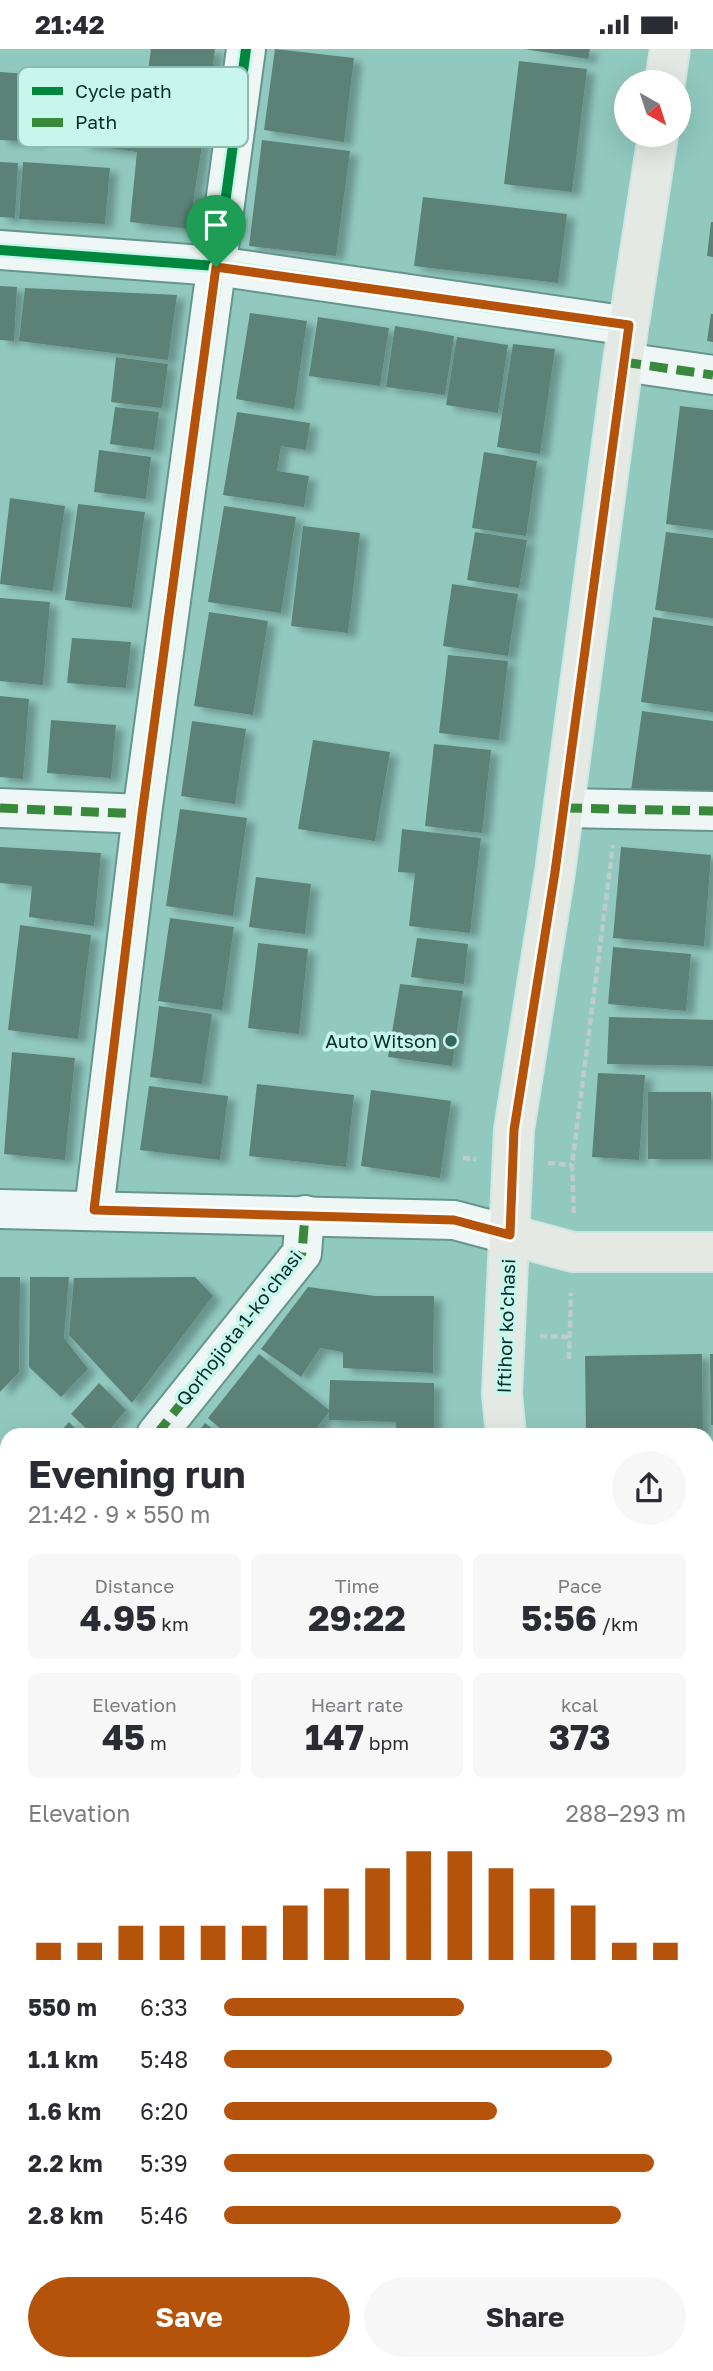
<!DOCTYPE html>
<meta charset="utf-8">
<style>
:root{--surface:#fff;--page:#f7f7f7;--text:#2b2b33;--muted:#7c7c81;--accent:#b45309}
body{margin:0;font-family:"Golos Text",sans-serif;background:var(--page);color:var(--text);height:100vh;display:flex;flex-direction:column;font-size:26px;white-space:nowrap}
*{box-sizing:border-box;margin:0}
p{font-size:23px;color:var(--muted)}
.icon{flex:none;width:38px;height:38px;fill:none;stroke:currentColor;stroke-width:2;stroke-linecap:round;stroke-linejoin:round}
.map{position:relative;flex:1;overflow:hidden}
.drawer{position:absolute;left:0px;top:1379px;width:714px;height:943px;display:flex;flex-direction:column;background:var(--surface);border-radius:21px 21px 0 0;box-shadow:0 7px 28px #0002}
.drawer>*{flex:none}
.needle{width:46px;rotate:141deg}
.tools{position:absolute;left:614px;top:21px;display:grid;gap:14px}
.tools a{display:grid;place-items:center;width:77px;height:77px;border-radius:50%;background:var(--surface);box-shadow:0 7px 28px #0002;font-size:35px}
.pin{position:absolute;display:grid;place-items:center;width:60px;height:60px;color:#fff;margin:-72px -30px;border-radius:50% 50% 50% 0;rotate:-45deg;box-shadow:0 0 7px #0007}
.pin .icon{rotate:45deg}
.round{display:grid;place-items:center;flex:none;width:74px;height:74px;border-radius:37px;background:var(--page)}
.overview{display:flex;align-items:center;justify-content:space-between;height:119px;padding:0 28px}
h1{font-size:38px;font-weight:700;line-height:52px}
.figures{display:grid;grid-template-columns:repeat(3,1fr);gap:10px;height:119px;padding:7px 28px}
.figures div{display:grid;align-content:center;border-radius:10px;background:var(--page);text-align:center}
.figures b{font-size:35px;font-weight:700}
.figures small{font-size:19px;font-weight:400}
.figures p{font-size:19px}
.chart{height:196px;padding:14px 28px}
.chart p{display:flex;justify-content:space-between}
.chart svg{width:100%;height:126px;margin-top:7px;stroke:var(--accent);stroke-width:6}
.cta{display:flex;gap:14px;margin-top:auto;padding:14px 28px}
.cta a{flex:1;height:80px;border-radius:42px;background:var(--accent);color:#fff;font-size:28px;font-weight:700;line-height:80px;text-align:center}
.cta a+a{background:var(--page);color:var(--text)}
ul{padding:0 28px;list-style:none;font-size:23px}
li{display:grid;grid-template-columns:112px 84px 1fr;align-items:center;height:52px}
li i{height:18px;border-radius:9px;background:var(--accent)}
.status{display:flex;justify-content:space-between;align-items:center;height:49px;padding:0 35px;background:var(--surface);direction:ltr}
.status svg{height:19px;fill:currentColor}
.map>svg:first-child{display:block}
.building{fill:#5c8177;filter:url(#shadow)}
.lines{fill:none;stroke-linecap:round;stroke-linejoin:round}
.minor-casing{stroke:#65958d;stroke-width:42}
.major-casing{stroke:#cee7e2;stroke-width:42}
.path{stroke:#bccdcb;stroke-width:4.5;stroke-dasharray:7 3.5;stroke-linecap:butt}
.minor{stroke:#eef7f5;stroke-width:38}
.major{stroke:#e5e9e4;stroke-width:38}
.quiet{stroke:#39893c;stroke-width:9;stroke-dasharray:18 9;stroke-linecap:butt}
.cycleway-casing{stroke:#c8f6ed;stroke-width:15}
.cycleway{stroke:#00873e;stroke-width:10}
.route-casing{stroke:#fff;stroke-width:14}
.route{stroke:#b45309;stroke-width:9}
.poi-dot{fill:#33665e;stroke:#c8f6ed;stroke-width:2.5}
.labels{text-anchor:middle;stroke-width:7;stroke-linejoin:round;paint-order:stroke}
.poi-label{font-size:19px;fill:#003029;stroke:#c8f6ed;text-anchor:end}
.street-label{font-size:19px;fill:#003029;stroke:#c8f6ed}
.key{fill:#c8f6ed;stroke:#8cbbb2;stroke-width:2}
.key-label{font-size:19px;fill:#003029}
</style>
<div class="status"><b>21:42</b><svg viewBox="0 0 49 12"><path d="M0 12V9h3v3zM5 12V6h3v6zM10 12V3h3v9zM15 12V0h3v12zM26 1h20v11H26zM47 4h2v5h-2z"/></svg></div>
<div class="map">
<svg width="713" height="2322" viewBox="0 0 713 2322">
<defs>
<filter id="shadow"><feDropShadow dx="8" dy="4.5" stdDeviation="3.5" flood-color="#0004"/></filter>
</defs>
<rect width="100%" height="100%" fill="#91c9bf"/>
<g class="building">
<path d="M151,0h64l-10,74 -63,-8z"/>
<path d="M275,0l79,9 -10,84 -80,-12z"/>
<path d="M524,0h66l-2,10z"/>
<path d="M519,12l68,8 -15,123 -68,-8z"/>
<path d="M0,23l41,3 -4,67 -37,-2z"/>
<path d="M85,62l120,15 -16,103 -59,-7 7,-70 -56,-8z"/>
<path d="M262,91l88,11 -14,105 -87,-10z"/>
<path d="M0,113l18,1 -3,55 -15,-1z"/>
<path d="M23,113l87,6 -5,56 -86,-5z"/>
<path d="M423,148l144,17 -9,69 -144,-17z"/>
<path d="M711,173h2v35l-6,-1z"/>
<path d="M0,237l17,1 -3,54 -14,-1z"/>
<path d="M25,239l152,7 -9,65 -149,-19z"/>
<path d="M250,264l57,8 -13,88 -58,-10z"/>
<path d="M711,265h2v28l-6,-1z"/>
<path d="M318,268l71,11 -9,58 -71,-10z"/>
<path d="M395,277l59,10 -9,59 -59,-8z"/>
<path d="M457,288l51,8 -10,68 -52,-8z"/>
<path d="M513,295l42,5 -15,105 -43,-7z"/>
<path d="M116,308l52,7 -6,44 -51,-6z"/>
<path d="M680,357l33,4v120l-47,-6z"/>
<path d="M115,358l44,5 -5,38 -44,-6z"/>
<path d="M237,363l73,11 -4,27 -25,-4 -4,25 32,5 -5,31 -81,-12z"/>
<path d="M99,401l52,7 -5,42 -52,-7z"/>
<path d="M484,403l53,9 -11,75 -54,-8z"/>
<path d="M10,449l55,8 -12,85 -53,-7z"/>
<path d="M78,455l67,8 -13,96 -67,-8z"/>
<path d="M224,457l72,11 -15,96 -73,-11z"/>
<path d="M303,477l57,7 -12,100 -57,-7z"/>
<path d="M475,483l52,8 -8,48 -52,-8z"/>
<path d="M666,483l47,6v80l-58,-8z"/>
<path d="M452,535l66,10 -10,62 -65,-10z"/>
<path d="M0,549l50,4 -7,83 -43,-4z"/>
<path d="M209,563l59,9 -15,94 -59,-9z"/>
<path d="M653,568l60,9v86l-72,-10z"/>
<path d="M72,589l59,4 -5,46 -59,-5z"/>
<path d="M448,606l60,6 -9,79 -60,-7z"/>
<path d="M0,647l29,3 -6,80 -23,-2z"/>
<path d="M642,662l71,10v70h-82z"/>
<path d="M51,671l65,5 -5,53 -64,-5z"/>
<path d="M192,672l54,8 -11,75 -54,-8z"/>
<path d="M313,691l77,12 -15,89 -77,-12z"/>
<path d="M434,695l57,6 -9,83 -57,-7z"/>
<path d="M180,760l67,9 -14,98 -67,-10z"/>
<path d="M402,780l79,9 -11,95 -61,-7 6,-53 -17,-1z"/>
<path d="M0,798l101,6 -7,73 -65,-9 3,-31 -32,-3z"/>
<path d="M621,798l90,8 -7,91 -91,-8z"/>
<path d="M256,828l55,7 -6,50 -56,-7z"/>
<path d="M170,869l64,9 -12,83 -64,-9z"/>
<path d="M20,876l71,10 -13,104 -70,-9z"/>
<path d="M417,889l51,6 -4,40 -53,-7z"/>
<path d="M258,894l50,6 -9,85 -51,-6z"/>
<path d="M613,898l78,7 -5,57 -78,-7z"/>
<path d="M400,935l63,7 -11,75 -64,-9z"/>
<path d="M159,957l53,8 -10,70 -52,-7z"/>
<path d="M609,968l104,3v46l-106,-2z"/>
<path d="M12,1003l63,6 -10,102 -61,-6z"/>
<path d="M598,1024l47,2 -6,85 -47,-3z"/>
<path d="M257,1035l97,11 -8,72 -97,-11z"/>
<path d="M149,1037l79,10 -8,64 -80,-10z"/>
<path d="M371,1041l80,11 -11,77 -79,-12z"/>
<rect x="648" y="1043" width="63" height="67"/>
<path d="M0,1228h20l-1,95 -19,20z"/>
<path d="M30,1228h39l-5,61 24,31 -27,28 -32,-30z"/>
<path d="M195,1228l18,19 -81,107 -63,-68 5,-57z"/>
<path d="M308,1238l67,9h59l-1,77 -90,-5v-16l-23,-4 -19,29 -40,-28z"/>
<path d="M259,1305l70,56 1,-30 104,3v52h-38v-13l-67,-2v-8l-18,23h-83l-20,-17z"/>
<path d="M702,1305l1,81h-117l-1,-79z"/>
<path d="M710,1305h3v71h-2z"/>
<path d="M99,1334l27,27 -21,25h-12l-22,-21z"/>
<path d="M69,1373l13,13h-25z"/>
<path d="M205,1374l16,12h-25z"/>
<path d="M7,1458v54l-7,9v-54z"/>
<rect x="707" y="1483" width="6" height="79"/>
<rect x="707" y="1629" width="6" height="51"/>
<path d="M7,1651v87l-7,-5v-71z"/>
<path d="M0,1739l7,5v89l-7,-2z"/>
<rect x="707" y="1806" width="6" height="30"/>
<path d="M7,1931v38l-7,-5v-23z"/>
<path d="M707,1978l6,1v34h-6z"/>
<path d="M707,2147h3l1,74h-4z"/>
<rect x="99" y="2315" width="48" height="7"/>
<rect x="188" y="2315" width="41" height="7"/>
<rect x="403" y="2315" width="45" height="7"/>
<rect x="592" y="2315" width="60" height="7"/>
</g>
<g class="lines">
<g class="minor-casing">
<g id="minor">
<path d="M0,201l216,16 413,60"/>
<path d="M623,313l90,13"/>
<path d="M0,759l142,6"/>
<path d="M564,759l149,3"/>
<path d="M0,1160l454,11 56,15"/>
<path d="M94,1161l48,-396 104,-765"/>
<path d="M156,1386l146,-182 3,-38"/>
<path d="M0,1588l7,-13"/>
<path d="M707,1589h6"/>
<path d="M0,1850l7,4"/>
<path d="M707,1937l6,1"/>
<path d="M707,2265h6"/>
<path d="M165,2315v7"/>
</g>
</g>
<g class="major-casing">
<g id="major">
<path d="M665,33l5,-33"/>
<path d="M510,1186l63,17h140"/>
<path d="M506,1386l-4,-41 12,-264 41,-258 68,-510 35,-227"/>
<path d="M519,2315v7"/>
</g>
</g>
<g class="path">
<path d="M463,1109l13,1"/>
<path d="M548,1114l24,2"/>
<path d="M574,1164l-2,-48 41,-320"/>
<path d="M540,1287l30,1"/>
<path d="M569,1310l2,-66"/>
</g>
<use href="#minor" class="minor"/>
<use href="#major" class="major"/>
<g class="quiet">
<path d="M623,313l90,13"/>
<path d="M0,759l142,6"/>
<path d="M564,759l149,3"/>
<path d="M156,1386l146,-182 3,-38"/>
<path d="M0,1566h7"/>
<path d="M0,1588l7,-13"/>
<path d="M707,1589h6"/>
<path d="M0,1850l7,4"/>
<path d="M707,1937l6,1"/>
<path d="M707,2265h6"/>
<path d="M165,2315v7"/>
</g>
<g class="cycleway-casing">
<g id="cycleway">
<path d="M0,201l216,16 413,60"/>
<path d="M94,1161l48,-396 104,-765"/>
</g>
</g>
<use href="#cycleway" class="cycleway"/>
</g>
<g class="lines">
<g class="route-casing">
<path id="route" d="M216,218l413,58 -74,547 -41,258 -4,105 -56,-15 -360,-10 48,-396z"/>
</g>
<use href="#route" class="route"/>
</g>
<circle class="poi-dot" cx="451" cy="992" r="7"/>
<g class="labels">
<g class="poi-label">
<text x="437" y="999">Auto Witson</text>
</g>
<g class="street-label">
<text transform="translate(506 1277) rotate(-88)" y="7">Iftihor ko'chasi</text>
<text transform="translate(239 1279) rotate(-52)" y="7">Qorhojiota 1-ko'chasi</text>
</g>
</g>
<rect x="18" y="18" width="230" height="80" rx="10" class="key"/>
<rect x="32" y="38" width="31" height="8" fill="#00873e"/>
<rect x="32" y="69" width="31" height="9" fill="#39893c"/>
<g class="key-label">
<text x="75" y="49">Cycle path</text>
<text x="75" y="80">Path</text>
</g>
</svg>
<div class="tools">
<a><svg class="needle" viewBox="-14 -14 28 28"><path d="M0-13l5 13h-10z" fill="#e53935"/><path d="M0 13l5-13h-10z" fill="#7c7c81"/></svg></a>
</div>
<div class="pin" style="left:216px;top:218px;background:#1e9e55"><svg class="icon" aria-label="arrive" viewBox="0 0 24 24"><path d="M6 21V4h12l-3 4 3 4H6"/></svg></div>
<section class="drawer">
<div class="overview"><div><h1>Evening run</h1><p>21:42 · 9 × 550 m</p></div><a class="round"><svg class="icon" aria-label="share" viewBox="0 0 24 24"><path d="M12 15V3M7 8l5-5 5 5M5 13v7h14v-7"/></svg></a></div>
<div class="figures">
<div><p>Distance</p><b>4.95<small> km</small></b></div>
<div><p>Time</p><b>29:22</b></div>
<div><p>Pace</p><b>5:56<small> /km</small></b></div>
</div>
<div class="figures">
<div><p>Elevation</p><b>45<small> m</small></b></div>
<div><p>Heart rate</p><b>147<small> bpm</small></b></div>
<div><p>kcal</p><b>373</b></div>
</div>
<div class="chart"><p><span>Elevation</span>288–293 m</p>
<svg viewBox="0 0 160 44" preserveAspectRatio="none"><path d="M5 44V38M15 44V38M25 44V32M35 44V32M45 44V32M55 44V32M65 44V25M75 44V19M85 44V12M95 44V6M105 44V6M115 44V12M125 44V19M135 44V25M145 44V38M155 44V38"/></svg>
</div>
<ul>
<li><b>550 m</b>6:33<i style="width:52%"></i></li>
<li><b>1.1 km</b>5:48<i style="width:84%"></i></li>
<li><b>1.6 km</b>6:20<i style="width:59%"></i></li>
<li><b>2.2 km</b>5:39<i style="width:93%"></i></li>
<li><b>2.8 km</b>5:46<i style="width:86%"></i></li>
</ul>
<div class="cta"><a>Save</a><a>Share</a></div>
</section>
</div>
